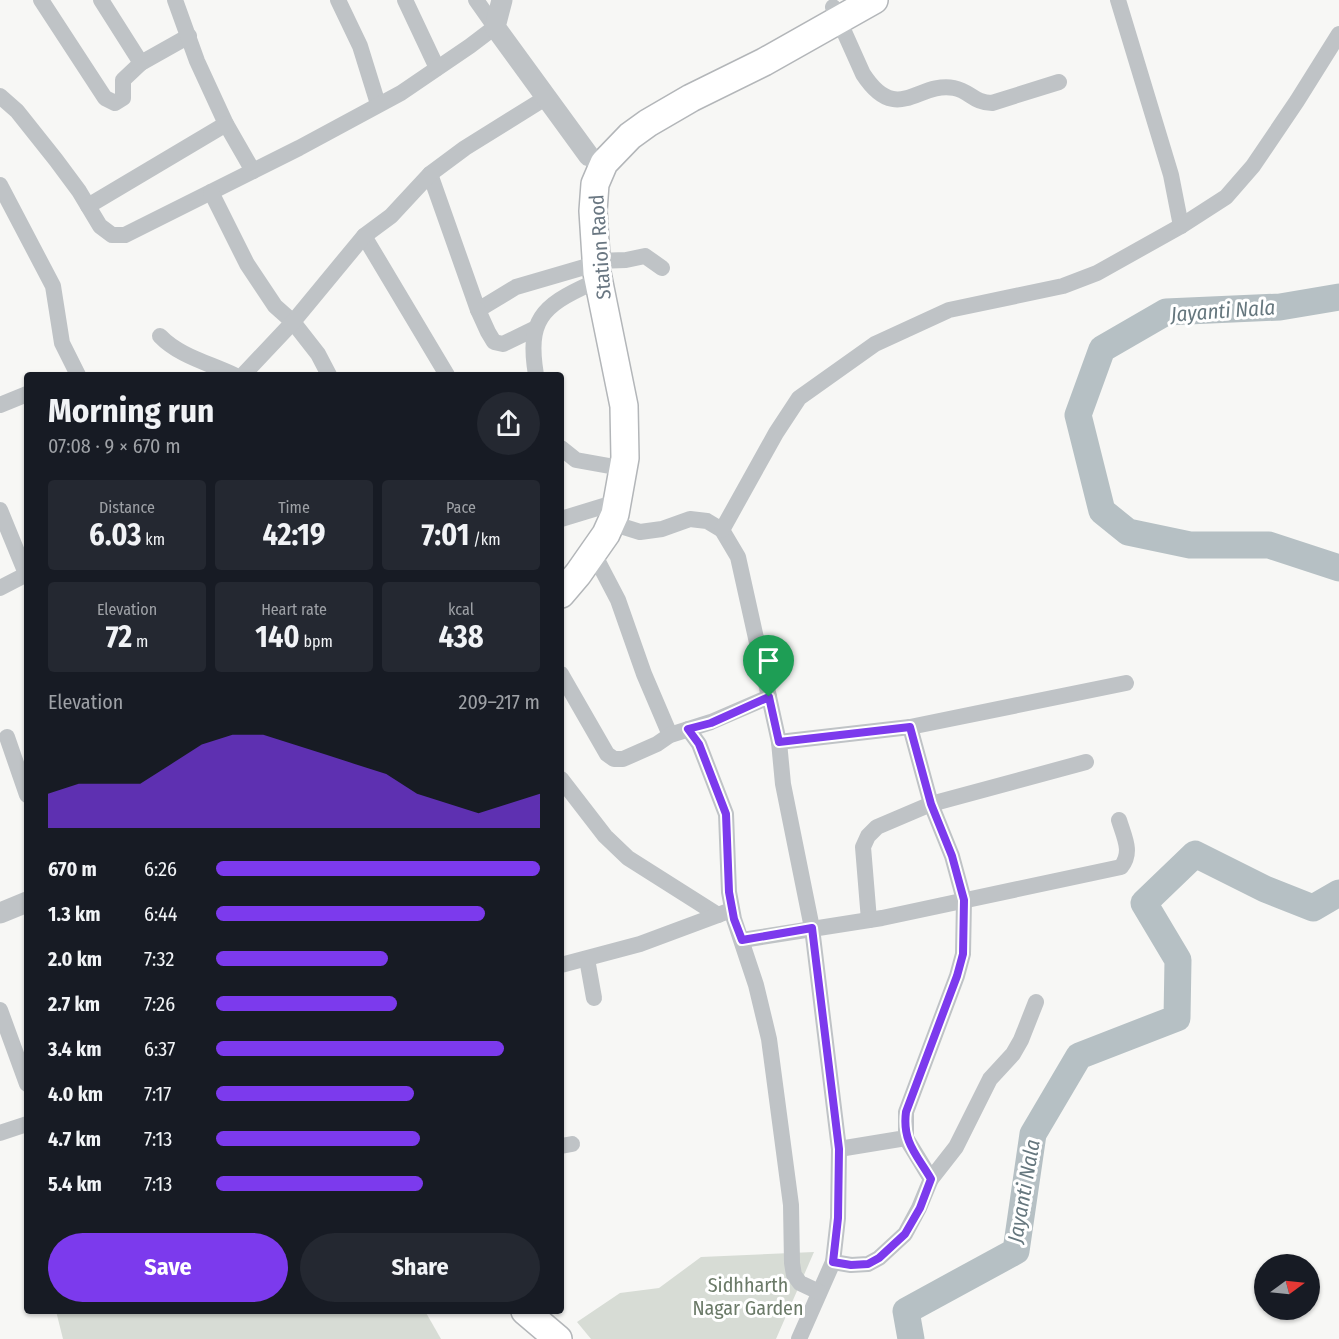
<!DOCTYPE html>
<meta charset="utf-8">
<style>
:root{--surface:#171b24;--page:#242831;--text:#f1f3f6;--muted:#9ea1a6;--accent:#7c3aed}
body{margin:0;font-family:"Fira Sans Condensed",sans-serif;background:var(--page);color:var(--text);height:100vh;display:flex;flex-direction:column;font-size:22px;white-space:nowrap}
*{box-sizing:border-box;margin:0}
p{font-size:20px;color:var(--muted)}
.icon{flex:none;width:33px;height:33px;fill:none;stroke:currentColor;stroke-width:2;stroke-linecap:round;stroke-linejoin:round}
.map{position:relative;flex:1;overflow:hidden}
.drawer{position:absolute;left:24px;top:372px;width:540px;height:942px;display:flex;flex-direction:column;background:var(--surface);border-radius:6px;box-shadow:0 2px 4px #0004}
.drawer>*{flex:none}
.needle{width:39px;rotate:75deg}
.buttons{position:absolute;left:1254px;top:1254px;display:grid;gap:12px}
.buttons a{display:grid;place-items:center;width:66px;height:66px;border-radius:50%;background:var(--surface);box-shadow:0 2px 4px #0004;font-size:30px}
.pin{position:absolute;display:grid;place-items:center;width:51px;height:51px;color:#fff;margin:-62px -26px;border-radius:50% 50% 50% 0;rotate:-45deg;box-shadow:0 0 6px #0007}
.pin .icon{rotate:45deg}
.round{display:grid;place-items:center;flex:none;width:63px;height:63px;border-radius:32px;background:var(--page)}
.headline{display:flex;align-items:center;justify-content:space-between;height:102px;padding:0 24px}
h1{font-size:33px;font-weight:700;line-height:45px}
.metrics{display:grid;grid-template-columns:repeat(3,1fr);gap:9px;height:102px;padding:6px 24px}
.metrics div{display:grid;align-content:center;border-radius:6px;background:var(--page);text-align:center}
.metrics b{font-size:30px;font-weight:700}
.metrics small{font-size:16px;font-weight:400}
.metrics p{font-size:16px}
.chart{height:168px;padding:12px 24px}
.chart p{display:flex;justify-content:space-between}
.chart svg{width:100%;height:108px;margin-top:6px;fill:var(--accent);opacity:.7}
.button{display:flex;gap:12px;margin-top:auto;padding:12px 24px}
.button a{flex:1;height:69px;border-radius:36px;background:var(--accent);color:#fff;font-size:24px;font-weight:700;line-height:69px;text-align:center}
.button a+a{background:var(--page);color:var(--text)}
ul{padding:0 24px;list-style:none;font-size:20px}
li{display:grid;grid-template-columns:96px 72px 1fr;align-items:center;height:45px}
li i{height:15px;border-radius:8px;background:var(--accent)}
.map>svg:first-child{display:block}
.green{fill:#d7dcd5}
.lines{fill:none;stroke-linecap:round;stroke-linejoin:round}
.river{stroke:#b6c0c4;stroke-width:27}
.trunk-casing{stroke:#b3b6b9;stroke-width:30}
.minor{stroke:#bfc3c6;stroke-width:16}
.tertiary{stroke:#bfc3c6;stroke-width:21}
.trunk{stroke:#fff;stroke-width:27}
.route-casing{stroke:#fff;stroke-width:12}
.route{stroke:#7c3aed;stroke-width:8}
.labels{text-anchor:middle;stroke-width:6;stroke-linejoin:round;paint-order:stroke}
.street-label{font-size:20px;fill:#6a7782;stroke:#fff}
.park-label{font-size:20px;fill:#6b7a68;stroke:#fff}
.water-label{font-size:21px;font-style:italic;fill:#66777e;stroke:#fff}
</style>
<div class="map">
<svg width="1339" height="1339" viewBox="0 0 1339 1339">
<rect width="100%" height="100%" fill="#f7f7f5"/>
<g class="green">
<path d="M814,1252l-38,87h-185l-14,-17 43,-29 39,-5 42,-31z"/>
<path d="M56,1311h369l16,28h-378z"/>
</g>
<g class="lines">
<g class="river">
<path d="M1339,297l-59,10 -114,5 -64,37 -24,66 24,96 26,21 62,13h79l70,23"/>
<path d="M911,1339l-5,-28 110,-60 17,-117 46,-78 98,-38 1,-58 -34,-57 51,-49 70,35 48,19 26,-15"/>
</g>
<g class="trunk-casing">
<g id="trunk">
<path d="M561,594l17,-20 28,-40 9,-20 10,-56 -1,-52 -27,-133 -4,-62 2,-27 9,-21 26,-27 18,-13 43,-25 73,-36 110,-62"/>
<path d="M525,1311l33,28"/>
</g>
</g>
<g class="minor">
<path d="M41,0l64,98 10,5 8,-5v-18l18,-17 48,-27"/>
<path d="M101,0l40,63"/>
<path d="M175,0l22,61 29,63 27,47"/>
<path d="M338,0l22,46 18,58"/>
<path d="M405,0l32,68"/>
<path d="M1118,0l53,175 10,51"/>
<path d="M833,7l30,67c34,52 55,7 91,14 16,3 20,15 38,15l67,-21"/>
<path d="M0,96l17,15 39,49 23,31 21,35 12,9h13l174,-87 102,-55 69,-47 25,-19 -19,-27"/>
<path d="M430,174l48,136 38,-23 72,-21"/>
<path d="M0,185l53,101 9,57 16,32"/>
<path d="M211,192l36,72 28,42 18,16 25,32 11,21"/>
<path d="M88,206l138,-82"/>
<path d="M364,236l83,139"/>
<path d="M596,261l30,-1 19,-4 17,12"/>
<path d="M478,310l10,22 6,10 9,2 31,-15"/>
<path d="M160,336c19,20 49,27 74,39"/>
<path d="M243,375l50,-53 71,-86 27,-20 39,-42 35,-26 82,-51"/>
<path d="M536,375c-9,-54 5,-69 54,-91"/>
<path d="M0,405l27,-11"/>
<path d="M561,448l15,12 39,7"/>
<path d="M0,510l27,66"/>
<path d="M561,519l46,-14 17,22 16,5 22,-3 28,-10 17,2 15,9 16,27 41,185 4,42 29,144 27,221 -1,69 -5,44 -34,77"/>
<path d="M722,530l54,-97 23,-35 76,-54 74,-34 114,-24 34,-13 84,-47 45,-29 27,-31 44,-65 42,-67"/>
<path d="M594,551l1,5 23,44 26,74 26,61"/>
<path d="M0,588l27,-14"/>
<path d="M561,674l46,80 7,5h9l34,-15 13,-9 41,-13 58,-25"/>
<path d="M688,729l11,15 27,70 3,78 5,27 22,66 13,54 22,166 1,58 2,12 6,8 19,9"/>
<path d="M7,737l20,58"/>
<path d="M779,742l131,-15 216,-44"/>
<path d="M561,779l44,57 23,22 90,57"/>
<path d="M869,920l-6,-73 5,-11 9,-9 54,-23 155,-42"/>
<path d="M742,940l140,-22 239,-51c12,-15 3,-30 -2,-47"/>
<path d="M587,959l7,39"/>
<path d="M561,965l79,-21 86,-32"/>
<path d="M0,1010l27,74"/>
<path d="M0,1133l27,-9"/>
<path d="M906,1138l25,41"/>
<path d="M561,1146l11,-2"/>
<path d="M839,1149l67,-11v-26l51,-136 6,-22 1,-54 -12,-44 -21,-52 -21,-77"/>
<path d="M833,1262l18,3 17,-1 11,-6 26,-24 14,-26 12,-29 25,-32 34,-68 23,-25 8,-14 15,-38"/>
</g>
<g class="tertiary">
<path d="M502,0l-7,27 94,129"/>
<path d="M0,913l27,-11"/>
</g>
<use href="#trunk" class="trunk"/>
</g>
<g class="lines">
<g class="route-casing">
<path id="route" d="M769,697l10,45 131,-15 21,77 21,52 12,44 -1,54 -6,22 -51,136c-4,30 11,43 25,67l-11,29 -15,26 -26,24 -11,6 -17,1 -18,-3 5,-44 1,-69 -27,-221 -70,12 -8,-21 -5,-27 -3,-78 -27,-70 -11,-15 23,-6z"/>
</g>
<use href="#route" class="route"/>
</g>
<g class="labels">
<g class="street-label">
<text transform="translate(600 247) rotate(-94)" y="7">Station Raod</text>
</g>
<g class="park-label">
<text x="748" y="1292">Sidhharth<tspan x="748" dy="23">Nagar Garden</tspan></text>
</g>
<g class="water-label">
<text transform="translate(1223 311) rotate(-4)" y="7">Jayanti Nala</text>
<text transform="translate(1024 1191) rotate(-80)" y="7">Jayanti Nala</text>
</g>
</g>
</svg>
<div class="buttons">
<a><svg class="needle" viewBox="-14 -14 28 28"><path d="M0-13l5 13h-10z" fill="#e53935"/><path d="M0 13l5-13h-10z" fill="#9ea1a6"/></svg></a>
</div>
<div class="pin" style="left:769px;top:697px;background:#1e9e55"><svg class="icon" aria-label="arrive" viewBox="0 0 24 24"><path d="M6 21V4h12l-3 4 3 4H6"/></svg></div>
<section class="drawer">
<div class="headline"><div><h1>Morning run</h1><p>07:08 · 9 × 670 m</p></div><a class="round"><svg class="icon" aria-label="share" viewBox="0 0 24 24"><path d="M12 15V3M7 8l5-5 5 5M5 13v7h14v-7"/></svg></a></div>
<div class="metrics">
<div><p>Distance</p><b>6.03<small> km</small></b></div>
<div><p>Time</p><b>42:19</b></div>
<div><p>Pace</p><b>7:01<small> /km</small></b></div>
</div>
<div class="metrics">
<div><p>Elevation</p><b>72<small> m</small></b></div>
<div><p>Heart rate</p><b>140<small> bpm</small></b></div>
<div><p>kcal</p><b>438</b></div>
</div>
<div class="chart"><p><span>Elevation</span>209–217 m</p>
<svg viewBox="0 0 160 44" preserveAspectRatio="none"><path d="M0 44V30L10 26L20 26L30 26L40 18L50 10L60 6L70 6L80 10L90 14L100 18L110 22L120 30L130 34L140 38L150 34L160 30V44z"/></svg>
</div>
<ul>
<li><b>670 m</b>6:26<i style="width:100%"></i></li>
<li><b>1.3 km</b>6:44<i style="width:83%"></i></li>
<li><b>2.0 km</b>7:32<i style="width:53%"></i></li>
<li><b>2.7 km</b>7:26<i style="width:56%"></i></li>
<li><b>3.4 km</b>6:37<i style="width:89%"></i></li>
<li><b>4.0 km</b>7:17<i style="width:61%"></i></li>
<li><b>4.7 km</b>7:13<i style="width:63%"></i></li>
<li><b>5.4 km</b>7:13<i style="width:64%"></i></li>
</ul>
<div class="button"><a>Save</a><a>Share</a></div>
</section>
</div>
